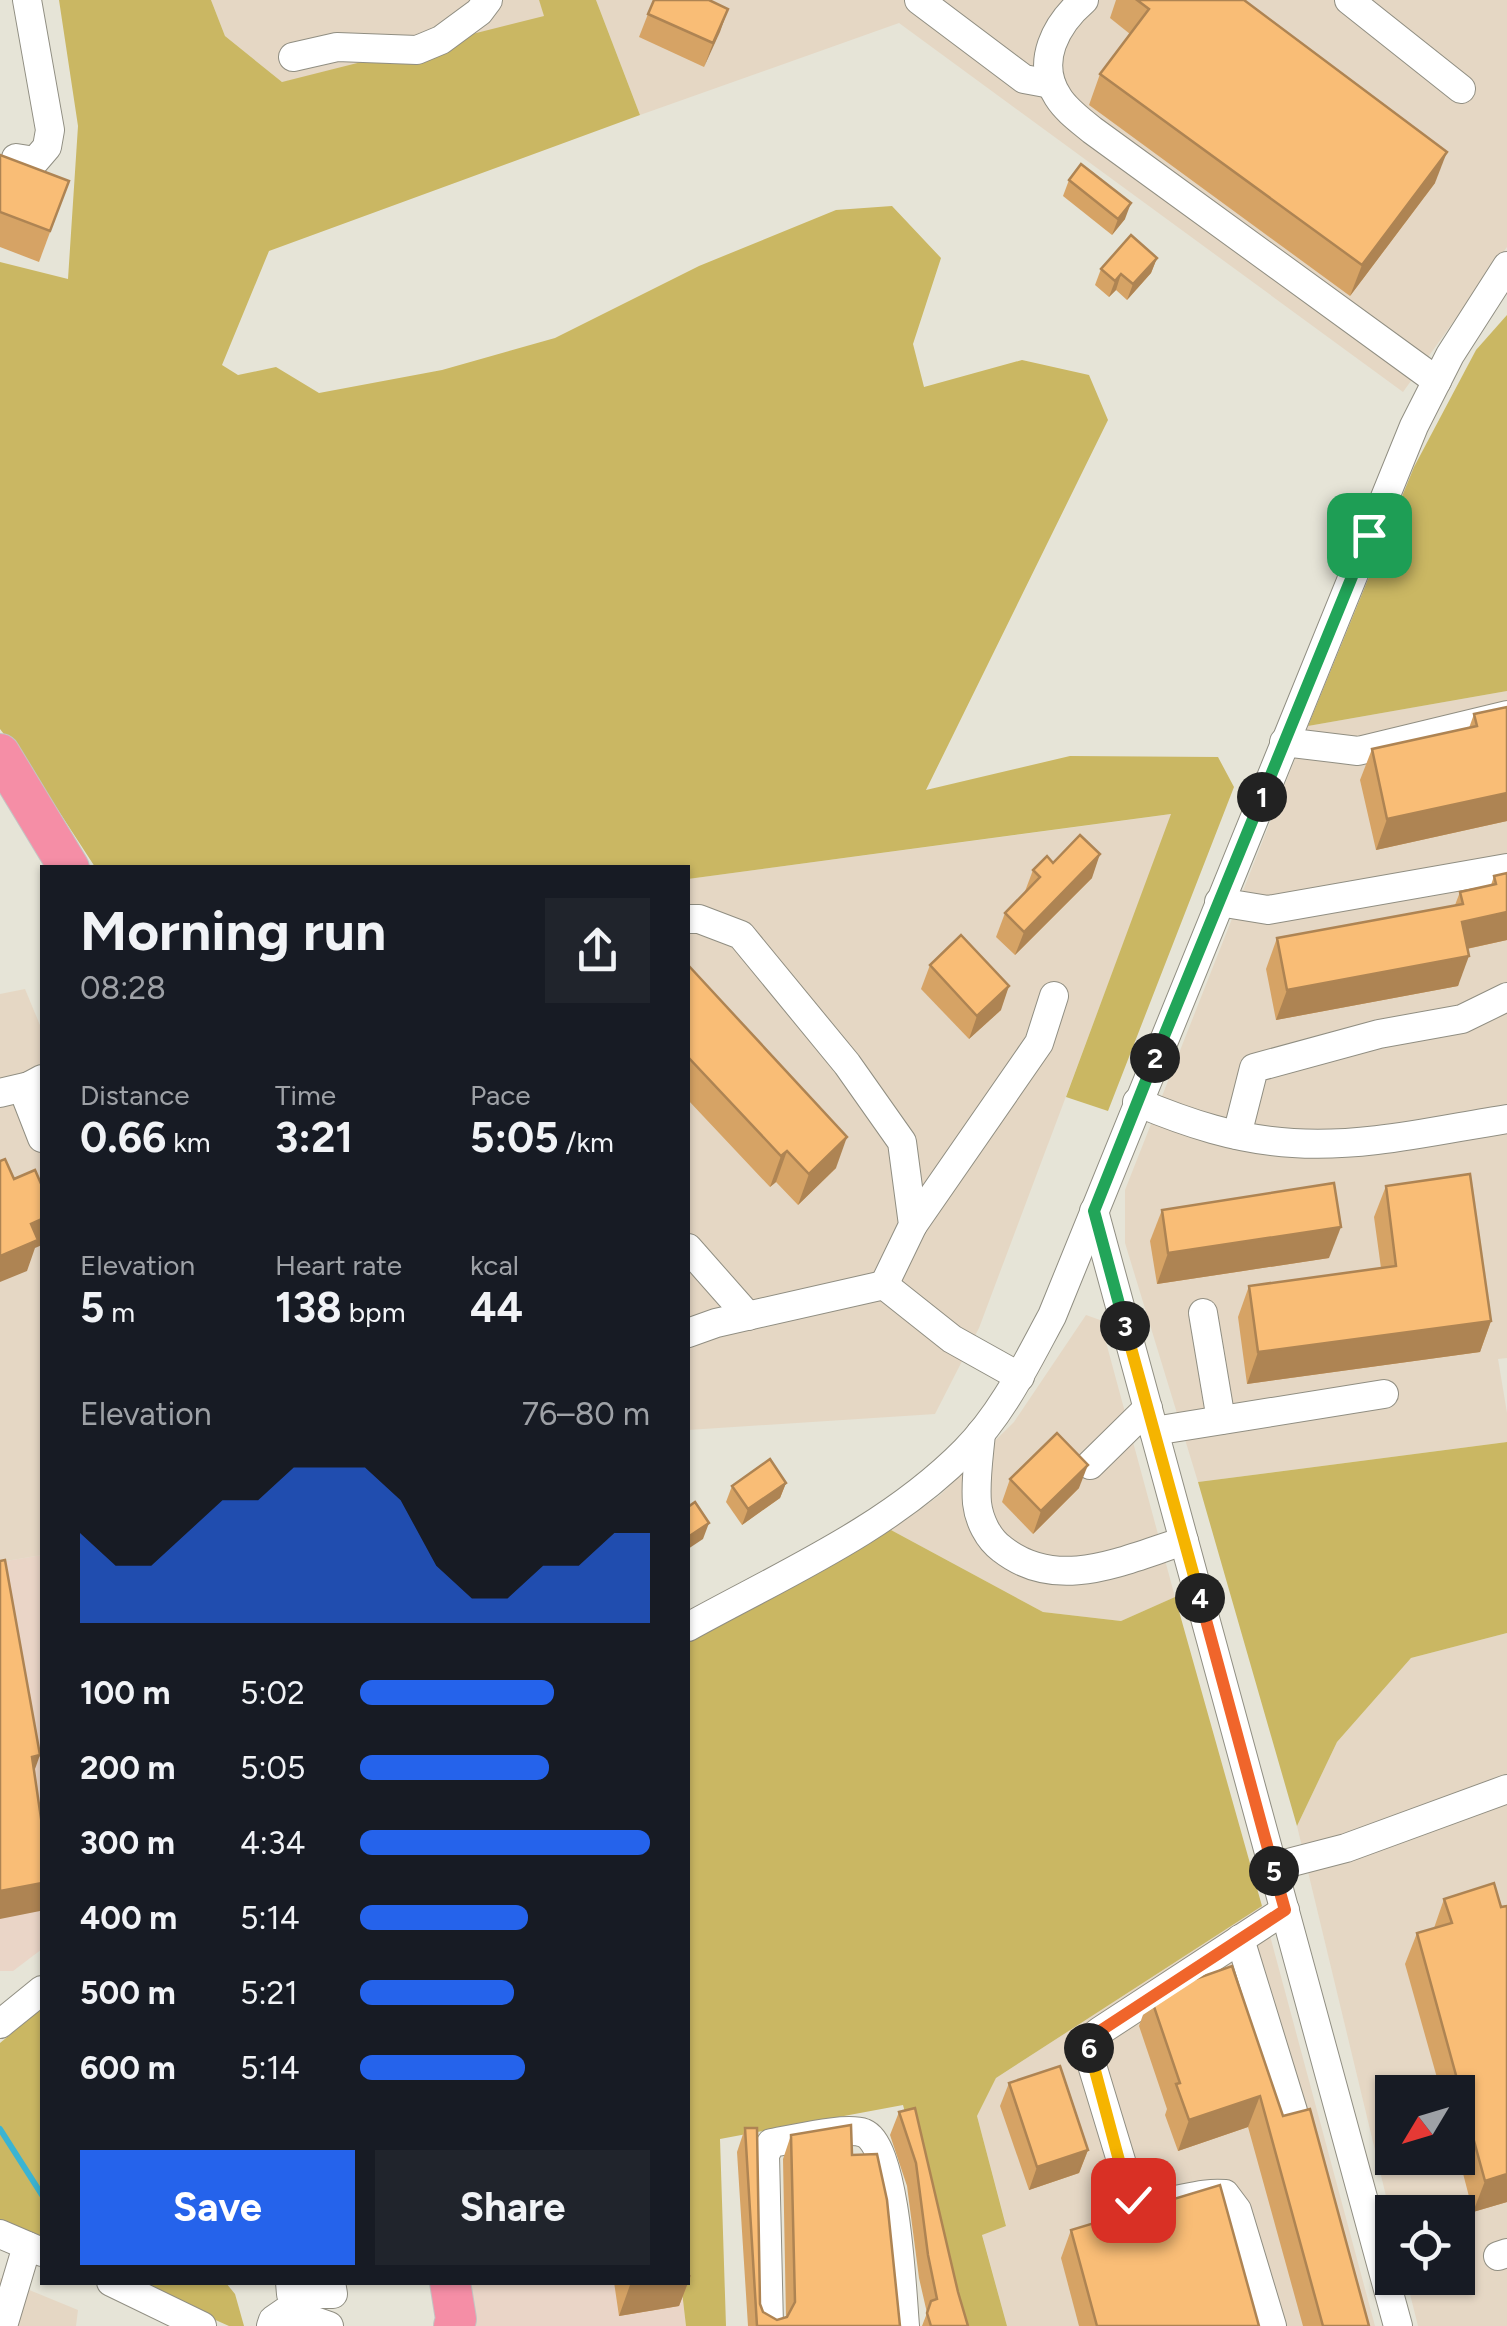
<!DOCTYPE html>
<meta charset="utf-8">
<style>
:root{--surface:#171b24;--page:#20242c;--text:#f1f3f6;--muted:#9ea1a6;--accent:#2563eb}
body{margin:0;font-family:Figtree,sans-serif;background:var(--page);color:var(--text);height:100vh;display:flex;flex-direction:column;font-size:38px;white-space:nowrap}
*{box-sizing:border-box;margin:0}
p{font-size:32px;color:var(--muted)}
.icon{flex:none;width:55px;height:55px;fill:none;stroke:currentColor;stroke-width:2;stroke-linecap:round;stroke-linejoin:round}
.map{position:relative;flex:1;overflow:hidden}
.drawer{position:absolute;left:40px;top:865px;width:650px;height:1420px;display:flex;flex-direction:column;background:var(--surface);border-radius:0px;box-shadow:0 2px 8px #0004}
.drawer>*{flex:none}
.needle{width:65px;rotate:232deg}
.controls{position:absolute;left:1375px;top:2075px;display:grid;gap:20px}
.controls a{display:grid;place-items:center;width:100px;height:100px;border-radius:0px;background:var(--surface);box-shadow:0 2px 8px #0004;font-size:50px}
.pin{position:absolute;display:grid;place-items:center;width:85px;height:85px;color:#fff;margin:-42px;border-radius:20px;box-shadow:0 5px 15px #0006}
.km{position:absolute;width:50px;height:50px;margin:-25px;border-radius:50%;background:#222;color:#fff;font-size:28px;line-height:50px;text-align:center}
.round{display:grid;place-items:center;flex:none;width:105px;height:105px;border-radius:0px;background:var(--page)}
.head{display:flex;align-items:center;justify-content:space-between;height:170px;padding:0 40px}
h1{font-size:55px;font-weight:700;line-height:75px}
.metrics{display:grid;grid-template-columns:repeat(3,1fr);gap:15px;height:170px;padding:10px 40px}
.metrics div{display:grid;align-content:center}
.metrics b{font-size:42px;font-weight:700}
.metrics small{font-size:28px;font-weight:400}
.metrics p{font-size:28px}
.chart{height:280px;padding:20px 40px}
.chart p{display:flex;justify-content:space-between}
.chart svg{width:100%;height:180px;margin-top:10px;fill:var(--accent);opacity:.7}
.cta{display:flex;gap:20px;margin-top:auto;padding:20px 40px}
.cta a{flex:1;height:115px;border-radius:0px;background:var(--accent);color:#fff;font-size:40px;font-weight:700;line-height:115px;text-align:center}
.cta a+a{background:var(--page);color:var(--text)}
ul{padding:0 40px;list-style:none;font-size:32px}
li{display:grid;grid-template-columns:160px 120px 1fr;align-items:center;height:75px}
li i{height:25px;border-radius:12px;background:var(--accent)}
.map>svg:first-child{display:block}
.commercial{fill:#ead5c7}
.industrial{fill:#e5d7c4;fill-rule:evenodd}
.green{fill:#cab763}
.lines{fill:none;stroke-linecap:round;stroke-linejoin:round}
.stream{stroke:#3bb4d2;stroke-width:6}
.minor-casing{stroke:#908e82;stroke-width:30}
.highway-casing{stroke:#c4c4c3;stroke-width:42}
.minor{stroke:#fff;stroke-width:28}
.highway{stroke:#f58ea6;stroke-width:40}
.wall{fill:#d6a365}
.shaded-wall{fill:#ae8453}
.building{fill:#f9bd76;stroke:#ae8453;stroke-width:2.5}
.split-1-casing{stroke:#fff;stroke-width:20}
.split-2-casing{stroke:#fff;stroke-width:20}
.split-3-casing{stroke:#fff;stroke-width:20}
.split-4-casing{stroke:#fff;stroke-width:20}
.split-5-casing{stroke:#fff;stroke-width:20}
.split-6-casing{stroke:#fff;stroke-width:20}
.split-7-casing{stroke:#fff;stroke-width:20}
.split-1{stroke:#22a559;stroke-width:12}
.split-2{stroke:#22a559;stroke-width:12}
.split-3{stroke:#22a559;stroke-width:12}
.split-4{stroke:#f5b400;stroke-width:12}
.split-5{stroke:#f0652b;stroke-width:12}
.split-6{stroke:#f0652b;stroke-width:12}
.split-7{stroke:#f5b400;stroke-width:12}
</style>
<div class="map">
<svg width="1507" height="2326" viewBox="0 0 1507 2326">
<rect width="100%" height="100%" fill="#e6e4d7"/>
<g class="commercial">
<path d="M42,1555v394l-29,22h-13v-409z"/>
<path d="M467,2283h214l5,43h-215z"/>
</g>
<g class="industrial">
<path d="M211,0h328l6,16 -156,46 -107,20 -57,-46z"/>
<path d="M596,0h911v247l-104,145 -504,-369 -259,92z"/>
<path d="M1507,691v667l-9,1 9,54v29l-309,40 -73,-239v-53l183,-464z"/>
<path d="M1172,814l-193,514 -44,86 -247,16v-551z"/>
<path d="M25,989l17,41v525l-42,7v-568z"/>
<path d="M1086,1315l14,5 75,277 -54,24 -78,-9 -152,-82 49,-35 74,-73z"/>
<path d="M1507,1633v693h-89l-12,-48h52v-66h-66v9l-95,-395 40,-84 74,-84zM1392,2092h66v66h-66z"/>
<path d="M1262,1906l113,420h-368l-25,-92 24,-9 -29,-109 19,-38z"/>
<path d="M0,2278l78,32 -2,16h-76z"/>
</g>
<g class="green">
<path d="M59,0h152l14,36 57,46 262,-66 -5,-16h57l44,115 -371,136 -47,114 16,10 38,-8 43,26 123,-23 113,-32 144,-72 137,-56 56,-4 49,52 -28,86 11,43 98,-27 67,15 19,45 -182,370 144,-34 148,1 16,30 -126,324 -42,-14 105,-283 -483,65v-11l-593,-1 -63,-97 -32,-41v-467l68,17 10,-153z"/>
<path d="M1507,315v376l-199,35 106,-259 62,-117z"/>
<path d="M1507,1442v191l-96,25 -74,84 -40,84 -99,-344z"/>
<path d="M891,1530l152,82 78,9 54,-24 87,309 -266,172 -19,38 29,110 -24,9 25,91h-44l-60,-221 -183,34 6,187h-40l-5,-43 7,-1v-641z"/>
<path d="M42,2008v234l-42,-19v-180z"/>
<path d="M132,2283h94l9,11 9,32h-15z"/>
</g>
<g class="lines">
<path class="stream" d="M0,2129l42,66"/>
<g class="minor-casing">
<g id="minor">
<path d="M919,0l105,79 27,5"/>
<path d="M1084,0c-28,24 -49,62 -26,97 8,13 22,23 34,33l345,251"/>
<path d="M1349,0l112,89"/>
<path d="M293,57l44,-10 80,3 24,-10 38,-28 9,-12"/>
<path d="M16,158l19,3 12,-14 3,-17 -23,-130"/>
<path d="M1284,742l74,9 149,-36"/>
<path d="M1219,902l49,8 239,-42"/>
<path d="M688,919h11l42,16 106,129 55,78 11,83 -29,60"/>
<path d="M42,1079l-13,7 -3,11 16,41"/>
<path d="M0,1093l29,-7"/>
<path d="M1137,1102c50,21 101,38 156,41 71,5 144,-13 214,-24"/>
<path d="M1237,1135l17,-67 125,-34 83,-15 45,-22"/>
<path d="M1094,1211l304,1115"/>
<path d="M913,1225l126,-182 15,-47"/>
<path d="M688,1248l60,68"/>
<path d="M1203,1313l18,107"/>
<path d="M688,1333l28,-10 168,-38 68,54 68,38"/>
<path d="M1154,1431l230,-37"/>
<path d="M981,1433c-2,23 -6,47 -4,70 2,17 11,36 25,46 56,44 121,11 182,-8"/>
<path d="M1090,1465l58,-57"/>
<path d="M688,1627c94,-52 200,-98 277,-176 38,-38 62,-89 87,-135l362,-890 36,-71 57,-89"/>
<path d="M1273,1867l73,-19 161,-59"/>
<path d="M1240,1939l53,172"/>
<path d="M0,2024l42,-34"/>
<path d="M0,2234l42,18"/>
<path d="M1498,2256l9,-3"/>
<path d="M111,2282l91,44"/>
<path d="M290,2282l1,12h42l-2,-12"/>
<path d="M3,2326l24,-80"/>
<path d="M271,2326l2,-6 13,-9 43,15"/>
<path d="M769,2326l-4,-171 6,-12c21,-3 74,-17 93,-10 32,13 38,158 41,193"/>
<path d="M1272,2326l-35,-116 -12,-16c-32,-3 -60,15 -92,6l-45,-148 2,-13 10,-8 185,-121"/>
</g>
</g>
<g class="highway-casing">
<g id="highway">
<path d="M0,754l69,114"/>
<path d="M450,2282l6,37 -2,7"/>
</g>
</g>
<use href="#minor" class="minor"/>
<use href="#highway" class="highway"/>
</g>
<g class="wall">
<path d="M1116,0h128l191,183 -85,113 -261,-191 11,-31 30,-40 -20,-16z"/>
<path d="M728,9l-24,58 -65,-30 9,-23z"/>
<path d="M0,155l69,26 -30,81 -39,-15z"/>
<path d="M1069,180l56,39 -13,16 -49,-39z"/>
<path d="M1157,258l-6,15 -24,27 -11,-10 -7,7 -14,-12 6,-16z"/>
<path d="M1507,707v114l-131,29 -16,-70 12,-31 97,-21 5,-14z"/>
<path d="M1053,863l39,15 -77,77 -19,-18 9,-24 19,-19 9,-24z"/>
<path d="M1507,873v67l-40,9 -9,37 -182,34 -10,-51 11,-31 178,-33 5,-13 31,-7 3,-9z"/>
<path d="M688,965l148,203 -38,37 -22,-23 -6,5 -82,-87z"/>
<path d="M930,965l71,45 -32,29 -48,-50z"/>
<path d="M1386,1186l105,135 -11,31 -233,32 -9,-67 11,-31 132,-18 -7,-51z"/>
<path d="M1162,1210l167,48 -172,26 -7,-43z"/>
<path d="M1010,1479l69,9 -46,46 -31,-32z"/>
<path d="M786,1483l-6,15 -38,27 -16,-23 6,-16z"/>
<path d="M1444,1899l57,8 6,-1v296l-34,10 -15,-58v-62h-17l-36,-128 12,-31 17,-5z"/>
<path d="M1150,1995l133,121 86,210h-66l-55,-199 -70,24 -13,-36 2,-6 -28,-83z"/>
<path d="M1009,2083l79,67 -9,23 -50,17 -29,-84z"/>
<path d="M899,2112l59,180 10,34h-46l5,-13 -8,-35 -12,-92 -17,-51z"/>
<path d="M745,2128l15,176 3,8 14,8 9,-3 -3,-158 8,-24 61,20 48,171h-152l-11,-174z"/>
<path d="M1071,2230l188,96h-180l-18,-68z"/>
<path d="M691,2275l-12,31 -60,10 -5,-34h74z"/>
</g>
<g class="shaded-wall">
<path d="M728,9l-8,23 -16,35 9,-24z"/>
<path d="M1447,152l-12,31 -85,113 12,-31z"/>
<path d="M1131,203l-6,16 -13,16 6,-16z"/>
<path d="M1157,258l-6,15 -24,27 6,-16z"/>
<path d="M1121,274l-5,16 -7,7 6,-16z"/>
<path d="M1507,793v28l-131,29 11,-31z"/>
<path d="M1100,854l-8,24 -77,77 9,-23z"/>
<path d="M1507,912v28l-55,12 10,-30z"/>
<path d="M1469,956l-11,30 -182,34 11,-30z"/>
<path d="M1009,986l-8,24 -32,29 8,-23z"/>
<path d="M847,1137l-11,31 -38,37 11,-31z"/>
<path d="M787,1151l-11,31 -6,5 11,-31z"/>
<path d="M42,1219v26l-7,3 -8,23 -27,11v-26l31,-32z"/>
<path d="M1341,1227l-12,31 -172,26 11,-31z"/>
<path d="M1491,1321l-11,31 -233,32 11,-32z"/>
<path d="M1088,1465l-9,23 -46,46 8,-23z"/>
<path d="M786,1483l-6,15 -38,27 6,-16z"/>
<path d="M709,1523l-6,16 -15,10v-12z"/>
<path d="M40,1755l-11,31 3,-29z"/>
<path d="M42,1883v21l-2,7 -40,8v-28z"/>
<path d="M1260,2096l-12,31 -70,24 11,-31z"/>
<path d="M1088,2150l-9,23 -50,17 8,-23z"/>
<path d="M1507,2174v28l-34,10 12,-31z"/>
<path d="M691,2275l-12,31 -60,10 11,-31 15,-3h43v-6z"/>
</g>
<g class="building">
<path d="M654,0h55l19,9 -15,34 -65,-29z"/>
<path d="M1137,0h107l203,152 -85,113 -262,-191 49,-65z"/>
<path d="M0,155l69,26 -19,50 -50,-19z"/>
<path d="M1081,164l50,39 -13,16 -49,-39z"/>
<path d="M1131,235l26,23 -24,26 -12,-10 -6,7 -14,-12z"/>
<path d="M1507,707v86l-120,26 -15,-70 105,-23 -3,-12z"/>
<path d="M1080,835l20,19 -76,78 -19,-19 35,-36 -7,-7 14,-14 6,7z"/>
<path d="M1507,873v39l-45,10 7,34 -182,34 -10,-52 186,-34 -3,-12 36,-8 -2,-8z"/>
<path d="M961,935l48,51 -32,30 -47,-51z"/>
<path d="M688,965l159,172 -38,37 -22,-23 -6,5 -93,-99z"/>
<path d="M5,1159l9,20 21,-9 7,16v33l-11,5 7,16 -38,16v-95z"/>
<path d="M1470,1174l21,147 -233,31 -9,-66 147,-20 -10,-80z"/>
<path d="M1334,1183l7,44 -173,26 -6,-43z"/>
<path d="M1057,1433l31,32 -47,46 -31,-32z"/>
<path d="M770,1459l16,24 -38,26 -16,-23z"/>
<path d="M695,1502l14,21 -21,14v-30z"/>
<path d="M5,1560l35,195 -8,2 10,68v58l-42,8v-330z"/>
<path d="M1494,1883l7,24 6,-1v268l-22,7 -68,-248 35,-10 -8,-24z"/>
<path d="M1232,1966l51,150 27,-7 59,217h-46l-63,-230 -71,24 -13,-36 4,-1 -30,-88z"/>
<path d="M1060,2066l28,84 -51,17 -28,-84z"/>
<path d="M915,2108l43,184 10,34h-37l-4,-13 4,-12 6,-2 -9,-44 -12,-92 -17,-51z"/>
<path d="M851,2125l1,30 25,-1 10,46 13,126h-143l-12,-198h12l3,176 3,8 14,8 10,-3 8,-15 -4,-167z"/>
<path d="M1220,2185l39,141h-162l-26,-96z"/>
</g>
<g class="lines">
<g class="split-1-casing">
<path id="split-1" d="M1262,797l107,-262"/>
</g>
<g class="split-2-casing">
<path id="split-2" d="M1155,1058l107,-261"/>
</g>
<g class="split-3-casing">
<path id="split-3" d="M1125,1326l-31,-115 61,-153"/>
</g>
<g class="split-4-casing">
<path id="split-4" d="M1125,1326l75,272"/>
</g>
<g class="split-5-casing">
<path id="split-5" d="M1200,1598l74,273"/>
</g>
<g class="split-6-casing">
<path id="split-6" d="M1089,2048l1,-9 10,-8 185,-121 -11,-39"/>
</g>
<g class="split-7-casing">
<path id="split-7" d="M1089,2048l35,131 9,21"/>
</g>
<use href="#split-1" class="split-1"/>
<use href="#split-2" class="split-2"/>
<use href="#split-3" class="split-3"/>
<use href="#split-4" class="split-4"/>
<use href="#split-5" class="split-5"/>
<use href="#split-6" class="split-6"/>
<use href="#split-7" class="split-7"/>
</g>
</svg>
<div class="controls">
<a><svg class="needle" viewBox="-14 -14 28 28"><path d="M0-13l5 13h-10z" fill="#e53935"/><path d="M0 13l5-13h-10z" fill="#9ea1a6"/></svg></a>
<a><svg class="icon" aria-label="locate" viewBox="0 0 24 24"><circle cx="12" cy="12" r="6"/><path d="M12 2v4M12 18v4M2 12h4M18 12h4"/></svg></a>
</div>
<div class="pin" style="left:1369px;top:535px;background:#1e9e55"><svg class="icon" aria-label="arrive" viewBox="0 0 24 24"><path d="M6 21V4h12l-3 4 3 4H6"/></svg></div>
<div class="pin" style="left:1133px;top:2200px;background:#d93025"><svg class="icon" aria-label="check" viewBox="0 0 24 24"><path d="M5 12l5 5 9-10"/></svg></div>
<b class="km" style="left:1262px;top:797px">1</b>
<b class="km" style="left:1155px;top:1058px">2</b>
<b class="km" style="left:1125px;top:1326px">3</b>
<b class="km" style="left:1200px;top:1598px">4</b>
<b class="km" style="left:1274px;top:1871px">5</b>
<b class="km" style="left:1089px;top:2048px">6</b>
<section class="drawer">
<div class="head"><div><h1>Morning run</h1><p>08:28</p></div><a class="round"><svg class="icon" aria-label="share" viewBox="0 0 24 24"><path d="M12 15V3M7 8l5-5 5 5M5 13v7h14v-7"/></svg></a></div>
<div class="metrics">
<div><p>Distance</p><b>0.66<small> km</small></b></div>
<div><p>Time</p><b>3:21</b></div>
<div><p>Pace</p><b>5:05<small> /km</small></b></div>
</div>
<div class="metrics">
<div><p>Elevation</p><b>5<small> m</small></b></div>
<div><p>Heart rate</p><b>138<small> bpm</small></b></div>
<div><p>kcal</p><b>44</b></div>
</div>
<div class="chart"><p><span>Elevation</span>76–80 m</p>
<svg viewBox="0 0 160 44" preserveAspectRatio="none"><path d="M0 44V22L10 30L20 30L30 22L40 14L50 14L60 6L70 6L80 6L90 14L100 30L110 38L120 38L130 30L140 30L150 22L160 22V44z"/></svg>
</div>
<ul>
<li><b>100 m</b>5:02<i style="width:67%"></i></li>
<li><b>200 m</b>5:05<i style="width:65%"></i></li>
<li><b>300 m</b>4:34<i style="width:100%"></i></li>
<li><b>400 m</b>5:14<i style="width:58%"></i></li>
<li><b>500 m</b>5:21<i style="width:53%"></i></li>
<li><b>600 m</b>5:14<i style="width:57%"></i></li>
</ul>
<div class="cta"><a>Save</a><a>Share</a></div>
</section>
</div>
